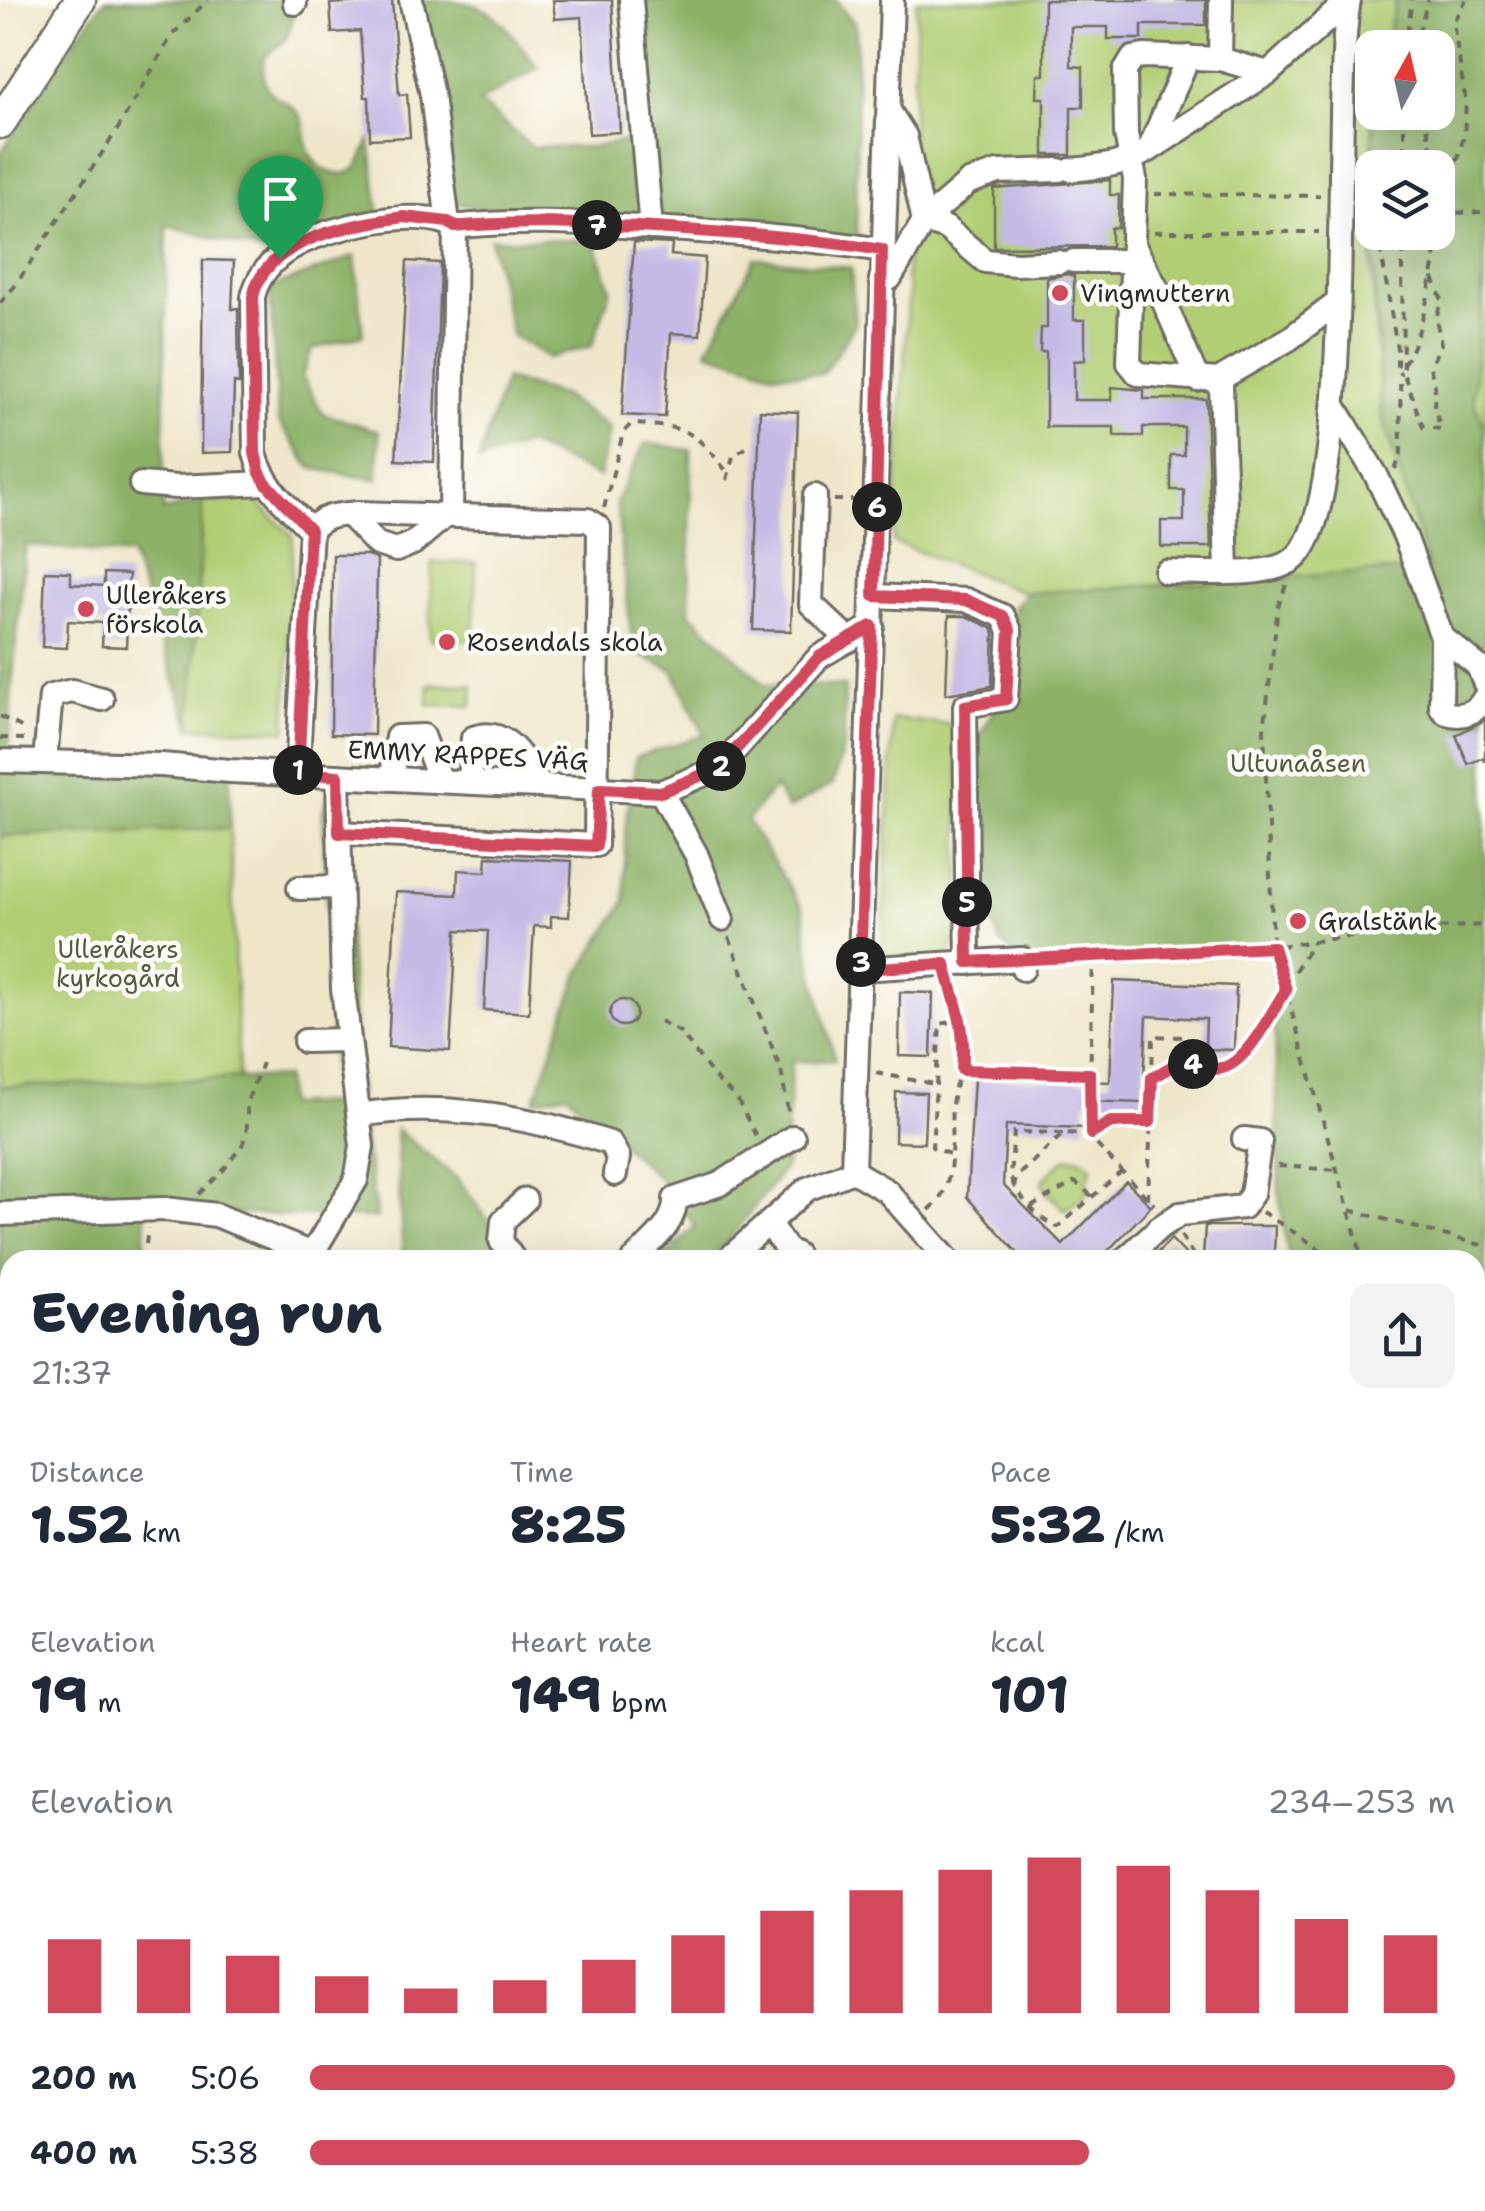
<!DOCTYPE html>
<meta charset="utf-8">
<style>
:root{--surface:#fff;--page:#f2f2f3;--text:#1f2937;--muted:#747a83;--accent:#d1495b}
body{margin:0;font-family:"Shantell Sans",sans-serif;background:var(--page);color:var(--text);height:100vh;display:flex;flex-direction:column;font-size:38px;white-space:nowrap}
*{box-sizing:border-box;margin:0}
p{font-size:32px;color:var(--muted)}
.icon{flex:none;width:55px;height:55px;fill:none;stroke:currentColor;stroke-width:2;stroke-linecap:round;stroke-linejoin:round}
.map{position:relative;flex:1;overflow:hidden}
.sheet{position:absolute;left:0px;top:1250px;width:1485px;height:962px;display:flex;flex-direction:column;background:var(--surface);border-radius:30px 30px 0 0;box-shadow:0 10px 40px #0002}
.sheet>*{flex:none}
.needle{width:65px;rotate:8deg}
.tools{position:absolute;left:1355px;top:30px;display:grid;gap:20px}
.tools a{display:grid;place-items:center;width:100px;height:100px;border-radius:20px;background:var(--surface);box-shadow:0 10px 40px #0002;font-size:50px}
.pin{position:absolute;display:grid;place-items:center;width:85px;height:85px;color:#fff;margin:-102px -42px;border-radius:50% 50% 50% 0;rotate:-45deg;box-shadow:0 0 10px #0007}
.pin .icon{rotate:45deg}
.km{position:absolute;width:50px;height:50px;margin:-25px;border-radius:50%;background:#222;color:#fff;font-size:28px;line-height:50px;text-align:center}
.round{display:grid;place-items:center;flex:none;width:105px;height:105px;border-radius:20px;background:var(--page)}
.summary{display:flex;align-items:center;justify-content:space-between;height:170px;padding:0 30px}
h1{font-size:55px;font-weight:800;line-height:75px}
.figures{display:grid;grid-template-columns:repeat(3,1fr);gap:15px;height:170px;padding:10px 30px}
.figures div{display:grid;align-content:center}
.figures b{font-size:50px;font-weight:800}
.figures small{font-size:28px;font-weight:400}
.figures p{font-size:28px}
.chart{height:280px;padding:20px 30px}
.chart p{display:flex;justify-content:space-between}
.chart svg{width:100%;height:180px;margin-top:10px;stroke:var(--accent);stroke-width:6}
ul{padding:0 30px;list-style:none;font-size:32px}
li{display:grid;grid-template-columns:160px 120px 1fr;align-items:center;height:75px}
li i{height:25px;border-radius:12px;background:var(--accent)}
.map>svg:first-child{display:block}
.green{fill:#b1ce75;stroke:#6e7c50;stroke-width:2.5}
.forest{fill:#8cb166;stroke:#5c6e48;stroke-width:2.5}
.building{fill:#c5b9e5}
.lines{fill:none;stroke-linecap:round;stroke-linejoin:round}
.minor-casing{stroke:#706c63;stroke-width:28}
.major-casing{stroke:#706c63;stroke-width:35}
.path{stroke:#706c63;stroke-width:4;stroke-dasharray:8 8;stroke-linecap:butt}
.minor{stroke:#fff;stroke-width:22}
.major{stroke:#fff;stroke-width:30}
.route-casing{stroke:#fff;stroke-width:20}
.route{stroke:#d1495b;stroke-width:12}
.poi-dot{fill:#d1495b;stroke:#fdfcf7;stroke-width:4}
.labels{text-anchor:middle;stroke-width:9;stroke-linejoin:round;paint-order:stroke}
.poi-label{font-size:25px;fill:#2b2b2b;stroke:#fdfcf7;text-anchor:start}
.street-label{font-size:25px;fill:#2b2b2b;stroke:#fdfcf7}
.park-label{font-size:25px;fill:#535c41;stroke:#fdfcf7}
</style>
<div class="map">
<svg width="1485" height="2211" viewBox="0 0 1485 2211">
<rect width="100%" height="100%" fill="#fdfcf7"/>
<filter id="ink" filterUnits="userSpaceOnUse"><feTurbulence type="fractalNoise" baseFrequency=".01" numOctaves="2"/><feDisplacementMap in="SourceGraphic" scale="20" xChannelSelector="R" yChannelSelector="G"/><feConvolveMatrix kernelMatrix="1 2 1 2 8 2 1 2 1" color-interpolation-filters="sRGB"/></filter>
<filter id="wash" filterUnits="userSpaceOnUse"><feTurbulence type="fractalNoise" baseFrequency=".0048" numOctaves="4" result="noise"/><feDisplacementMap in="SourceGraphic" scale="40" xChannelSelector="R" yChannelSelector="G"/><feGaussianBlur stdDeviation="2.25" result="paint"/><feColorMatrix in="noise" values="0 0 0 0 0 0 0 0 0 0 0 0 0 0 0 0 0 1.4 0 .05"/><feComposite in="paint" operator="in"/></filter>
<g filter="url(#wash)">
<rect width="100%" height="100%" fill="#efe6ca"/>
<g class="green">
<path d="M917,0h479l-11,47 -13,1v222l9,141 48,158 -403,24 -133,-51 16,-255 -3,-6z"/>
<path d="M1485,262v166l-12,-29z"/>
<path d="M254,499l39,37 -7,195 -95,-4 12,-225z"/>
<path d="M432,562l44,1 -2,78 -44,-2z"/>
<path d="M429,684l44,1 -1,21 -44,-1z"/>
<path d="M893,719l66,6 1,206 -15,33 -63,-10z"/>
<path d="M230,828l9,250 -239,9v-251z"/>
<path d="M1066,1158h14l12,8 -6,18 4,6 -24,20 -19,-17 -5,-12z"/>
</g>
<g class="forest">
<path d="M105,0h190c-2,11 -3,28 -9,38 -6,11 -23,12 -23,29 0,40 25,26 39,52 5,11 2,26 9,37 9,16 31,25 46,11 6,-7 9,-19 13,-28l10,81 -100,37 -113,-32 -4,286 40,-9 -12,225 -60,-172 -105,-10 -14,139 -4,75 222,12v57l-230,8v-682l65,-101z"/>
<path d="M417,0c78,0 75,10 121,68l-59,34 53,45h62l62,-12 -16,-135h196l20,26 1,213 -351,-26 -51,-10z"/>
<path d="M1396,0h89v262l-12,137 12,29v1039l-10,-11v-196h-186l-10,-63 -6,-249 -251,11 -22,-17 -16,-42 -13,-59 1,-90 36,-69 6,-75 12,-14 403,-24 -48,-158 -8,-178 65,-1v-64l-64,-1v-54l64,-1v-64l-53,-1z"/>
<path d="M490,239l104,1 17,49 -19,57 -43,12 -37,-23z"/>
<path d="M355,256l8,79 -51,14 -10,27 21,38 56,17 -1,49 -67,-12 -33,-47 -8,-133z"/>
<path d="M755,258l96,10 4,57 -32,49 -47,-1 -69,-22z"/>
<path d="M505,379l56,16 49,33 -11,49 -72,-33 -49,18z"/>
<path d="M645,443l46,7 -2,162 76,73 80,1 -1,59 -11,39 -45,25 -13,-22 -28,33 56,89 8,55 24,96 -43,2 -7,105 -58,75 -22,18h-43l33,-34 -33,-45 -95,-88 -32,7 43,-125 47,-73v-71l11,-74 68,-22 -31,-65 -40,-18 -17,-151z"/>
<path d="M338,776l22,339 17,103 -231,-7 -2,49h-134v900l-10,27v-1100l285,-10 2,28 47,-2 -11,-293z"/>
<path d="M396,1129l62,50 59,81h-114z"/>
<path d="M1485,1583v205l-10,1v-195z"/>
</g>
<g id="blocks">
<g class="building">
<path d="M392,0l7,95 8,-1 3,43 -40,2 -1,-42h-4l-5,-66 -28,2 -2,-29z"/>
<path d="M553,0h59l8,132 -31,2 -7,-117 -27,2z"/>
<path d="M1044,0h162v25h-64v14h-34v-12h-37v39l12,1v40h-12v48h-27v-57h-7l1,-23h6z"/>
<path d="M1110,180v15h9l-1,33h-7v18l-117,1v-58z"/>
<path d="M634,242l38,2 -1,11 34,3 -5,77 -29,-2 -6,84 -43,-2z"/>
<path d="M203,260l31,1 -2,48 6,-1 1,76 -5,-1 -2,69 -31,1z"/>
<path d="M407,261l33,2 -6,199 -38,-2z"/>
<path d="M1067,274l7,2v44h11v40l-11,1v39h38v-13l32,3v9h62l5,148h-50v-26h23v-31h-13v-35h13v-28h-41v9h-29v-9h-68v-75h-6l1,-24h6v-50z"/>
<path d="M760,410l38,2 -7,219 -38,-1z"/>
<path d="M333,555h34l10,5 -3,175 -43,-1z"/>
<path d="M45,571l26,1v12l33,2v-13l25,1 -3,73 -24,-1 1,-23 -35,-2 -1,27 -25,-1z"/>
<path d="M949,616h17l26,12 2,5 -2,53 -46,8z"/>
<path d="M1485,720v42l-2,-4 -15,6 -12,-29z"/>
<path d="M487,857l85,4 -3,56 -18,-1v11l-17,-1 -5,87 -45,-3 4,-79 -31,-1 -7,121 -62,-4 8,-155 61,3 1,-25 28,2z"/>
<path d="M1114,981l122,5 -2,64 -29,-1 1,-30 -59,-3 -4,87 -58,-2v27l-79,-3 -3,60 60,60 63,-64 25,25 -52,54h-75l-57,-63 7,-119 136,4z"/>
<path d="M900,992l33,1 -2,64 -32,-1z"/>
<circle cx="623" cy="1013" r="13"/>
<path d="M896,1092l30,1 -2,50 -29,-1z"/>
<path d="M1205,1226h70l-1,34 -71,-3z"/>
<path d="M1171,1239l20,21h-41z"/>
</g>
</g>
</g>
<g filter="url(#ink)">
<use href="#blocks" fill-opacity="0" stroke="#706c63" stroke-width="2.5"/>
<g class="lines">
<g class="minor-casing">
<g id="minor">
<path d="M411,0l21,95 16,128"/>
<path d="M631,0l20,228"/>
<path d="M1221,0l-1,59 48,14"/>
<path d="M295,3v-3"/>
<path d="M1220,59l-76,-3 -11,2 -8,13 1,63 9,45 -6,184 9,11 80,6 3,4 6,187"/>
<path d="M889,111l16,25 19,85 22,7 39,33 31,3 43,-2"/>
<path d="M1149,150l39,-93"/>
<path d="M1071,170c29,-3 53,-5 78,-20l119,-77 81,-73"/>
<path d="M1133,244l30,56 35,80"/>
<path d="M1074,261h59"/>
<path d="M881,279l9,-1 34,-57 45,-39 29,-10 61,-2"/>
<path d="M1218,380l71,-41 48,-36"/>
<path d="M1335,407l41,68 29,61 37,101 -1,70 5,6c17,5 31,0 39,-16"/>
<path d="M141,484l35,3 90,-4"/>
<path d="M815,496l-4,108 38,36"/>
<path d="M348,514l29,30 19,6 17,-7 33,-28"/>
<path d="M451,515l4,-288c67,-8 131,-3 199,1 77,5 152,10 228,22"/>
<path d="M311,530c13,-16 29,-15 48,-17l229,7 11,8 -3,317 -257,-12"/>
<path d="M1166,572c32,0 103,7 128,-13 64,-53 37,-458 55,-559"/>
<path d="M874,596l92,4 37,16 7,15 -4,68 -41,7 3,257"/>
<path d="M1442,637l36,29 7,18"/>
<path d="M45,760l6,-64 21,-5 30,8"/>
<path d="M0,761l162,4 68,6 431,21 58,-24 100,-111 53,-31"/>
<path d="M297,773l14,-243c-24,-24 -48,-44 -56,-77l-2,-156c5,-23 22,-40 43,-52 34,-18 125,-40 159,-18"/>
<path d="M392,778l5,-41 26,-1 17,45"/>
<path d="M469,782l4,-44c35,-13 50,23 68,48"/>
<path d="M661,792l35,62 26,65"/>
<path d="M299,888l42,-1"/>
<path d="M860,969l162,-10 1,10"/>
<path d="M305,1041l43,-1"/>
<path d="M360,1115c82,-14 171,2 250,28l8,14 -3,17"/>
<path d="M853,1171l34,20 61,69"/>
<path d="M0,1214l165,-5 51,6 96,39 9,6"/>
<path d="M769,1223l17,26 10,5"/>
<path d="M312,1254l44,-74 6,-34 -19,-157 -5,-213"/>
<path d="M514,1260l-13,-19 2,-20 22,-21"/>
<path d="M634,1260c16,-18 42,-35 41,-61l45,-15 73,-47"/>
<path d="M727,1260l80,-71 46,-18 39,-1171"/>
<path d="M1124,1260l35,-32 21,-14 63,-7 9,-13 8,-53 -16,-2"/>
<path d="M1475,1413l10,-10"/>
<path d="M1475,1471l10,15"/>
<path d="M1475,1594l10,-11"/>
<path d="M0,2165h10"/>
<path d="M1038,2202l10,9"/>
<path d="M7,2211l2,-28"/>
<path d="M96,2211v-9"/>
<path d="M177,2211v-9"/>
</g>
</g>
<g class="major-casing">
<path id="major" d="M0,123l80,-123"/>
</g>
<g class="path">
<path d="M1405,48l7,-48"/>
<path d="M1414,48l14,-48"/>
<path d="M1424,112l11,56"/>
<path d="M1404,168v-56"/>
<path d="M1438,187l20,-29 6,-22 2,-33 -13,-81 13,-22"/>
<path d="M1155,194l165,2"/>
<path d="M1441,213l44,-1"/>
<path d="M1154,232h165"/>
<path d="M1378,232l19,117v23h4"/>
<path d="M1406,232l-4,30 1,110 20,55 18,2 -7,-22 1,-21 -5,-19 11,-23 -5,-27 6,-17 -11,-27"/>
<path d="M1362,247v-55"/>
<path d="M0,303l15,-17 104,-159 53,-92 36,-35"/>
<path d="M1403,364c24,-31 42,-144 35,-183"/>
<path d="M1395,470l6,-16 -1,-82"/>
<path d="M727,480l6,-24 16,-10"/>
<path d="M834,500h20"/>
<path d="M604,508l19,-75 8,-9c57,3 61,4 97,49"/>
<path d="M1286,585l-8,21 -14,124 9,217 90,313"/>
<path d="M0,716l27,14"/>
<path d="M0,738l25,1"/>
<path d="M729,937l52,133 8,47"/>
<path d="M1093,955l-4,176 7,13 58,61"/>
<path d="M1041,958l232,-11 116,-16 96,-6"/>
<path d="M950,983c11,31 16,55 12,88"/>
<path d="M660,1021l20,11 36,47 21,20 20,39"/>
<path d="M876,1073l58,11"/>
<path d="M1152,1079l1,-43 30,1v22"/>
<path d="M949,1154l-17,-7 8,-123 23,-4"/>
<path d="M1278,1166l60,4"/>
<path d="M1122,1171l-64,56c-19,-7 -33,-24 -44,-41l3,-10 47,-43 27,1 20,-12h39"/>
<path d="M1014,1186l-4,-10 4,-44 49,1"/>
<path d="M199,1194l23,-22 21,-28 4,-17v-25l15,-39"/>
<path d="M1148,1199l4,-120 31,-19c23,8 35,12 56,0l74,-118"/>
<path d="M1031,1207l44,-25 18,15"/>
<path d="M929,1210c41,-34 8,-98 33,-139l127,3"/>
<path d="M1350,1210l135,36"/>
<path d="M1262,1212l52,33 16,15"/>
<path d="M1181,1235l15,25"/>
<path d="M144,1260l4,-32"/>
<path d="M0,1618l10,35"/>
<path d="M0,1648l3,-12"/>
<path d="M0,1867l10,1"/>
<path d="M1475,1897l10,-6"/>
<path d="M0,1996l10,-23"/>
<path d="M0,2116l10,13"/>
<path d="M1475,2159l10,19"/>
<path d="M968,2202l6,9"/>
<path d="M368,2211v-9"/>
<path d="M432,2211v-9"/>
<path d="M1455,2211v-9"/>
</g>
<use href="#minor" class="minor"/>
<use href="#major" class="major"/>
</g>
</g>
<g class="lines" filter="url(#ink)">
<g class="route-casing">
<path id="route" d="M404,217l44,5 7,5c67,-7 131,-3 199,1 77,5 152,10 228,22l-8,346 92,4 37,16 7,14 -4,69 -41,7 3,256 305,-15 13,43c-14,21 -39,73 -64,78 -14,3 -26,-4 -39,-8l-31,18 -2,44h-39l-20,12 -1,-60 -128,-4c5,-45 -7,-64 -17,-106l-85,5 12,-343 -53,31 -100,111 -58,24 -62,-3 -3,57 -257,-13 -1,-57 -40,-3 12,-243 -44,-47 -6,-10 -5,-20 -2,-156c12,-59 101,-73 151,-80z"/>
</g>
<use href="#route" class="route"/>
</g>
<g class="poi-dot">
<circle cx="1060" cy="293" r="10"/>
<circle cx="86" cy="609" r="10"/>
<circle cx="447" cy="642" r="10"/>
<circle cx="1298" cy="921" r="10"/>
</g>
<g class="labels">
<g class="poi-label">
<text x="1080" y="302">Vingmuttern</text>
<text x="106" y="604">Ulleråkers<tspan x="106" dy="29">förskola</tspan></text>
<text x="467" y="651">Rosendals skola</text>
<text x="1318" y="930">Gralstänk</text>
</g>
<g class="street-label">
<text transform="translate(468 755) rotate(3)" y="9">EMMY RAPPES VÄG</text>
</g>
<g class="park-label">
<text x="1298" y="772">Ultunaåsen</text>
<text x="118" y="958">Ulleråkers<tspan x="118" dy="29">kyrkogård</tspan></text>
</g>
</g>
</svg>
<div class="tools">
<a><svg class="needle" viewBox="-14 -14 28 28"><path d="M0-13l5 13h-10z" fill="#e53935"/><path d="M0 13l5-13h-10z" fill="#747a83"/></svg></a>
<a><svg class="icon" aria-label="layers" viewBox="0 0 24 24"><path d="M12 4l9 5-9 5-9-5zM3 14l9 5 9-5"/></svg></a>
</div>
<div class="pin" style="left:280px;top:258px;background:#1e9e55"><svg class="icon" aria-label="arrive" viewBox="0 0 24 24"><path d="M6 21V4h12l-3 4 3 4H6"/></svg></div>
<b class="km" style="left:298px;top:770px">1</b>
<b class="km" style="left:721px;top:766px">2</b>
<b class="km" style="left:861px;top:962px">3</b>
<b class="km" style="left:1193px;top:1064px">4</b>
<b class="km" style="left:967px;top:902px">5</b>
<b class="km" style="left:877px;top:507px">6</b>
<b class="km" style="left:597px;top:225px">7</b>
<section class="sheet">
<div class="summary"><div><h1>Evening run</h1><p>21:37</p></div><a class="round"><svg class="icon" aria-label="share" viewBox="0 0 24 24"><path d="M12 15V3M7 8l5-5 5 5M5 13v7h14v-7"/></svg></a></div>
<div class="figures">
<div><p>Distance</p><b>1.52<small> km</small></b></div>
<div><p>Time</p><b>8:25</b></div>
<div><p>Pace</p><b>5:32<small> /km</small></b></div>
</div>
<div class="figures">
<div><p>Elevation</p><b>19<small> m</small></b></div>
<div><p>Heart rate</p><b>149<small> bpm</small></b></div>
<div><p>kcal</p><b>101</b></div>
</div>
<div class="chart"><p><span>Elevation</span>234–253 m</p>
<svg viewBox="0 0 160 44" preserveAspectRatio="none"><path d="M5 44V26M15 44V26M25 44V30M35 44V35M45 44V38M55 44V36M65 44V31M75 44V25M85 44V19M95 44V14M105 44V9M115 44V6M125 44V8M135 44V14M145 44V21M155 44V25"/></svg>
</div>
<ul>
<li><b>200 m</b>5:06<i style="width:100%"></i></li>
<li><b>400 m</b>5:38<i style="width:68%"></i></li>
</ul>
</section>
</div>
